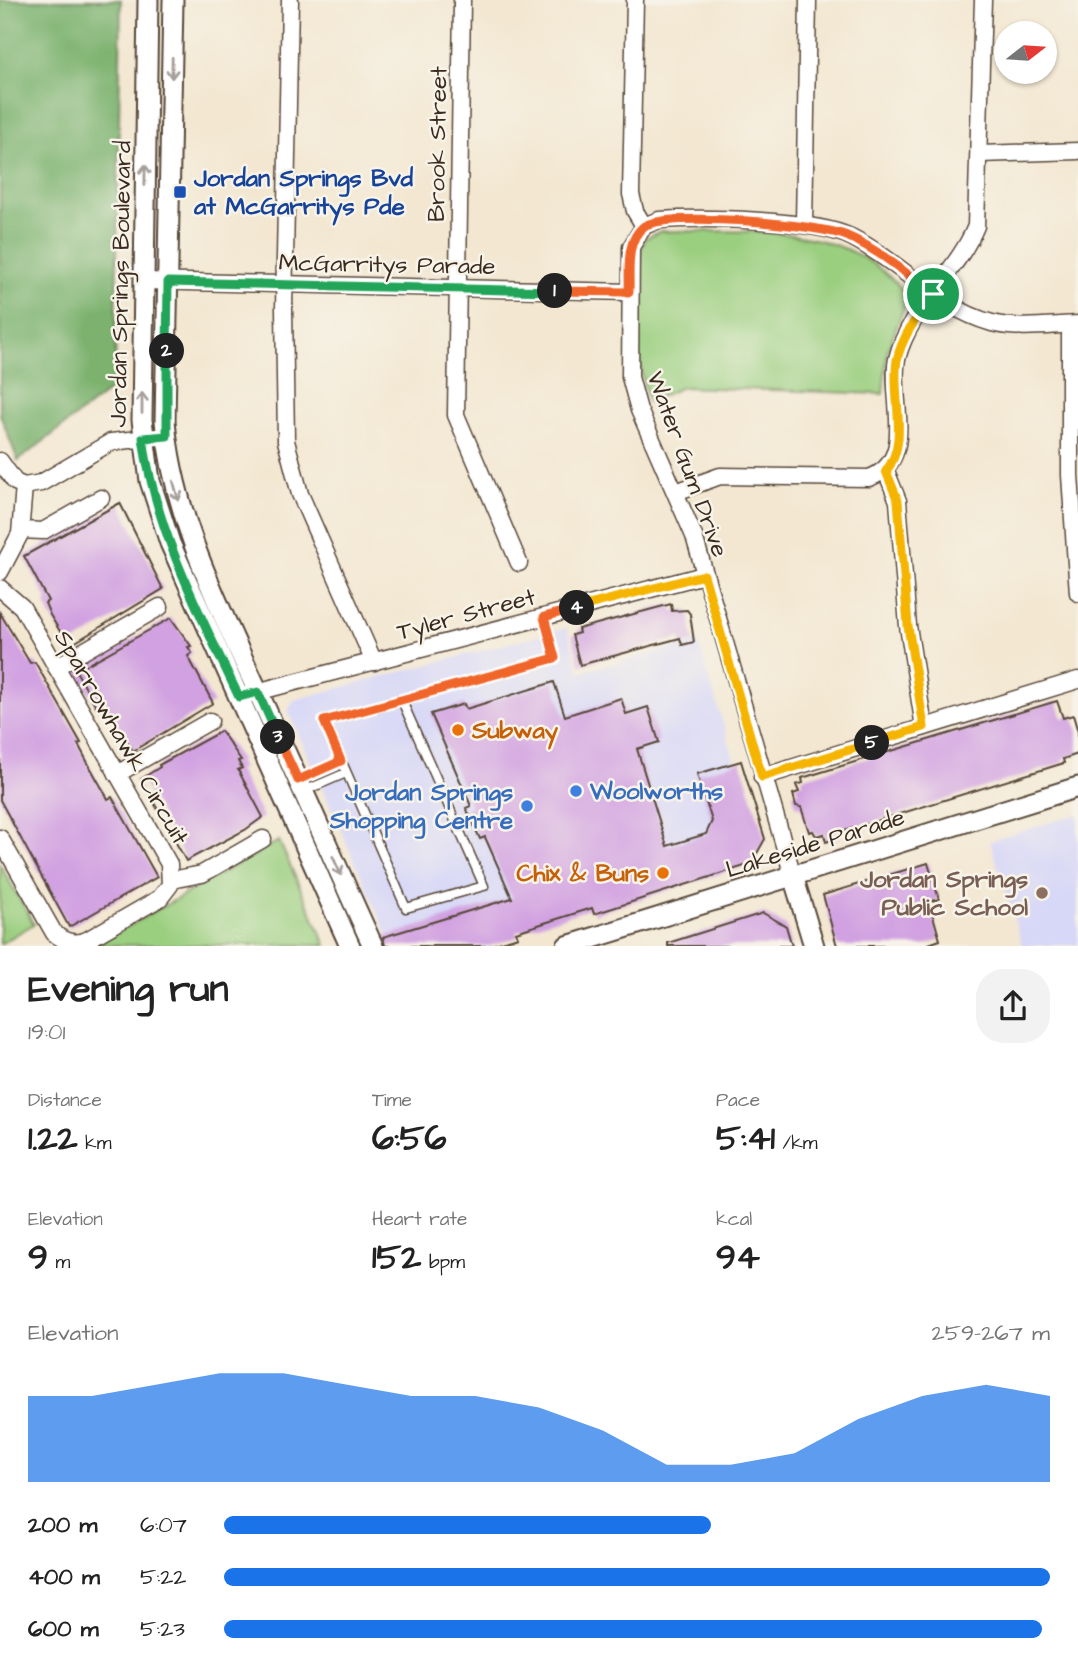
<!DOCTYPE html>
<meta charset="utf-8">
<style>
:root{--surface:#fff;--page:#f2f2f2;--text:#222;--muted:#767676;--accent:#1a73e8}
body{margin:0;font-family:"Architects Daughter",sans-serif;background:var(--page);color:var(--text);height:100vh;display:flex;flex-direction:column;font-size:26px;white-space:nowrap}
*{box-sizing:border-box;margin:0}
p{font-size:23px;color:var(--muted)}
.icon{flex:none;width:38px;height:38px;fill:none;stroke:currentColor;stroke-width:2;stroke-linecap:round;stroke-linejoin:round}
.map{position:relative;height:946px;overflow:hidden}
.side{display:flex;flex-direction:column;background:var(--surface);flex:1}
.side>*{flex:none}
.needle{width:46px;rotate:73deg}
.buttons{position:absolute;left:994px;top:21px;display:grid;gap:14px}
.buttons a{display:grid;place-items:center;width:63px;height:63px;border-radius:50%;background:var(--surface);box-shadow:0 2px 5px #0004;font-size:35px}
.pin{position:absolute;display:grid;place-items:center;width:60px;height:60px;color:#fff;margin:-30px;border:4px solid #fff;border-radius:50%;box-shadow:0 2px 7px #0007}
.km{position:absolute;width:35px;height:35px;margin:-18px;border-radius:50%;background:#222;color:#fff;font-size:19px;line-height:35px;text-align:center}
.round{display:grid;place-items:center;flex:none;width:74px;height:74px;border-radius:28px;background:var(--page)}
.headline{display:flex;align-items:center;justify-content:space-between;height:119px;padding:0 28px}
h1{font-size:38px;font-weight:700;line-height:52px}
.stats{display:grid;grid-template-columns:repeat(3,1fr);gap:10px;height:119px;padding:7px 28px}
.stats div{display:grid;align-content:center}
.stats b{font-size:35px;font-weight:700}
.stats small{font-size:19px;font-weight:400}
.stats p{font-size:19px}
.chart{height:196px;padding:14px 28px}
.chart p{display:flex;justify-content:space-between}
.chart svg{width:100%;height:126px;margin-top:7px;fill:var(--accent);opacity:.7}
ul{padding:0 28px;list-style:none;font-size:23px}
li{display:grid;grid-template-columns:112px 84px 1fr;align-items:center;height:52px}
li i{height:18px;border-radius:9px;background:var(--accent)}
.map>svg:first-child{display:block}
.built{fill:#d7d7f8}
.green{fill:#9bcf80;stroke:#6b7c4f;stroke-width:2}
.forest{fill:#7cb26e;stroke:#5c6e46;stroke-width:2}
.building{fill:#d1a1e1}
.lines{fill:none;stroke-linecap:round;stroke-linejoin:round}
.service-casing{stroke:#574639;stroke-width:11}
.minor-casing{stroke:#574639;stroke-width:19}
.tertiary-casing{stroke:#574639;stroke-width:23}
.service{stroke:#fff;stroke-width:8}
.minor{stroke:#fff;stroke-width:16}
.tertiary{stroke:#fff;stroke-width:19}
.oneway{stroke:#a79f9a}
.split-1-casing{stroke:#fff;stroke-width:14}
.split-2-casing{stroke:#fff;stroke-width:14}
.split-3-casing{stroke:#fff;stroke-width:14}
.split-4-casing{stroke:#fff;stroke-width:14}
.split-5-casing{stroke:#fff;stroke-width:14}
.split-6-casing{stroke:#fff;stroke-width:14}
.split-1{stroke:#f0652b;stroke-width:9}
.split-2{stroke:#22a559;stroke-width:9}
.split-3{stroke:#22a559;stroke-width:9}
.split-4{stroke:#f0652b;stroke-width:9}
.split-5{stroke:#f5b400;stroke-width:9}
.split-6{stroke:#f5b400;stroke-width:9}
.transit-dot{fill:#1a4fb4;stroke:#f7f3e8;stroke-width:2.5}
.food-dot{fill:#e8710a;stroke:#f7f3e8;stroke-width:2.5}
.shop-dot{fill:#3f7fe0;stroke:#f7f3e8;stroke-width:2.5}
.education-dot{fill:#8d6e63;stroke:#f7f3e8;stroke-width:2.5}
.labels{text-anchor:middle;stroke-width:5;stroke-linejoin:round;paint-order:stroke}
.street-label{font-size:24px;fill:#3b2a1e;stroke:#f7f3e8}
.transit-label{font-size:24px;font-weight:bold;fill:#164399;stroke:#f7f3e8;text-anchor:start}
.food-label{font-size:24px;font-weight:bold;fill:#c56008;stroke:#f7f3e8;text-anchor:start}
.shop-label{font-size:24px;font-weight:bold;fill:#366cbe;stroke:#f7f3e8;text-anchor:start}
.education-label{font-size:24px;font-weight:bold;fill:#785e54;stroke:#f7f3e8;text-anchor:end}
</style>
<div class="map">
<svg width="1078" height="946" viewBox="0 0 1078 946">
<rect width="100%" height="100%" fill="#f7f3e8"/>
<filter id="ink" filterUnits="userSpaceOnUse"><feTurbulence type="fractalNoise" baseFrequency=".0143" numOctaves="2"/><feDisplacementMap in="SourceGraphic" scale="14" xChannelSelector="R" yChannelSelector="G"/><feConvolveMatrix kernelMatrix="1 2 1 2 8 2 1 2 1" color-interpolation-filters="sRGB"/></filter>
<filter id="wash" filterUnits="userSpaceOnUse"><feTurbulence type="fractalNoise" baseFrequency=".00686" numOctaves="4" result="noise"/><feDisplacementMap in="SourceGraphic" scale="28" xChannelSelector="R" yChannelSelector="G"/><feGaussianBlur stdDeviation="1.57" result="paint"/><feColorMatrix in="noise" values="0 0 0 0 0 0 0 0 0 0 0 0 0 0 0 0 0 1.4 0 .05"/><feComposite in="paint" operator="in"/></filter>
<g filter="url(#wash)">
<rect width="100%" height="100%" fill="#f3e7d1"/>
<g class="built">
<path d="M567,628l13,44 118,-31 60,197 -366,107 -104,-234 6,-11z"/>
<path d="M1078,814v131h-56l-32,-104z"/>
</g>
<g class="green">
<path d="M661,231c73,2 158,-9 219,38 12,10 23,17 26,33l-19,50 -4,42 -201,-7 -34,15 -9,-42 1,-107 6,-15z"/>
<path d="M279,841l47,104h-226l-1,-2z"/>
<path d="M0,865l34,59 -34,20z"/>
</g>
<path class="forest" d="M0,0h121l-6,386 -97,75 -18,-47z"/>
<g id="blocks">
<g class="building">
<path d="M120,503l43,86 -94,57 -19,-31 -5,-12 3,-2 -24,-45z"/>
<path d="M671,604l1,7 15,-1 3,4 4,28 -12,3 -2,-7 -100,27 -8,-30 7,-2 -1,-4z"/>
<path d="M0,613l30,50 5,-1 46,81 -3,1 11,21 19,34 4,-2 45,80 -88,50 -69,-127z"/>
<path d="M171,618l20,28 -3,1 4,6 -4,3 25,47 -80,48 -29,-47 -7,4 -21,-37z"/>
<path d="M554,682l11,34 56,-18 5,16 22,-7 11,35 -22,7 30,97 39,-12 6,-13 -15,-47 44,-13 24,78 -14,25 -157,50 -2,-6 -76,24 2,5 -29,9h-104l-2,-9 129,-39 -27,-61 -5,2 -14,-31 5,-2 -40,-92 33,-10 2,5z"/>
<path d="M1057,701l6,17 10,-3 5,17v22l-15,5 1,4 -223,69 -1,5 -14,5 -2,-8 -8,2 -3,-5 -4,1 -8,-25 -5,-1 -3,-12 6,-2 -3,-7 7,-2 -1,-5z"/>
<path d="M221,731l20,29 -3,1 4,7 -4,2 25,47 -18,13 -59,31 -45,-82 19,-12 -1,-2z"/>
<path d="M928,863l11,36 -10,3 11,38 -17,6h-86l-14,-51z"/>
<path d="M763,913l23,13 6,20h-124v-3z"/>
</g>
</g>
</g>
<g filter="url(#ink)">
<use href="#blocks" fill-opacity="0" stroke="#574639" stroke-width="2"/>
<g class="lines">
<g class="service-casing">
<g id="service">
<path d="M402,701l82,185 -78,22 -82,-187 231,-63 -11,-41"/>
<path d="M298,780l43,-19"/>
<path d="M304,791l42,-18"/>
</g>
</g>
<g class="minor-casing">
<g id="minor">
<path d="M290,0l-6,309 2,132 14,53 74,168"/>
<path d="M462,0l-6,415 63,148"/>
<path d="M635,0l-4,194 4,17 9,15"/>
<path d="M980,154l98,-3"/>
<path d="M804,224l4,-224"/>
<path d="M144,281l486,11"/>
<path d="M1070,325v150l8,118"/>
<path d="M0,461l15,21 9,4 17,-3 70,-41 56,-6"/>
<path d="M886,471l12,30 10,125 16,101"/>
<path d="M676,492l44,-16 149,2c49,-17 20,-81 28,-119 12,-51 60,-86 79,-133l7,-226"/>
<path d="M21,530l22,1 58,-33"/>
<path d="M0,572l20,-38 4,-48"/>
<path d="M0,588l22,19 147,257 1,21 -10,13 -73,42c-13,5 -22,2 -33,-7l-54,-95"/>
<path d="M56,667l104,-60"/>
<path d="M249,694l455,-119"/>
<path d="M117,774l93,-53"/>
<path d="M762,777l316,-97"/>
<path d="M793,876l-99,-340 -55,-126 -9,-33 1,-130 13,-21 15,-6c43,-3 155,-1 192,17 50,25 86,71 141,86 28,7 58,2 86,1"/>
<path d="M171,880l31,-6 61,-35"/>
</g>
</g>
<g class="tertiary-casing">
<g id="tertiary">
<path d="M148,0l-6,420 8,61 20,62 180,403"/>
<path d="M173,0l-8,421c8,95 54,185 93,271 39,84 76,169 115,254"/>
<path d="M793,876l21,70"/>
<path d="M567,946l511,-159"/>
</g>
</g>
<use href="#service" class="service"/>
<use href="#minor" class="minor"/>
<use href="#tertiary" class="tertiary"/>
</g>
<defs><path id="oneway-shaft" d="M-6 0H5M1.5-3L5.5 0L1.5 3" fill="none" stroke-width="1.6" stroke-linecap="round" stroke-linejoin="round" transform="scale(1.75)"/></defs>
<g class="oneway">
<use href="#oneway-shaft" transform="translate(172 68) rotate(91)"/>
<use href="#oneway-shaft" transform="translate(145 175) rotate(-89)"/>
<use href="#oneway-shaft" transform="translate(142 403) rotate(-90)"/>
<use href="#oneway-shaft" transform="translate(176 491) rotate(75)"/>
<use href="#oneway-shaft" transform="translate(337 866) rotate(66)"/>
</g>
</g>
<g class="lines" filter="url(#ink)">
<g class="split-1-casing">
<path id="split-1" d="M555,291l74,1c1,-21 -4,-50 14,-65 21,-17 180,-3 206,10 30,13 58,37 84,57"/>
</g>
<g class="split-2-casing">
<path id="split-2" d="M167,351l1,-69 387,9"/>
</g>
<g class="split-3-casing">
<path id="split-3" d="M167,351v85l-24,2c12,92 57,176 96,259l19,-5 20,45"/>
</g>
<g class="split-4-casing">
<path id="split-4" d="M278,737l20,43 43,-19 -17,-40 231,-63 -11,-41 33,-9"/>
</g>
<g class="split-5-casing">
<path id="split-5" d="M577,608l127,-33 58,202 110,-34"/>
</g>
<g class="split-6-casing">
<path id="split-6" d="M872,743l52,-16 -16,-101 -10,-125 -12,-30c24,-30 5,-75 11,-111 5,-24 22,-46 36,-66"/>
</g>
<use href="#split-1" class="split-1"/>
<use href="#split-2" class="split-2"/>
<use href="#split-3" class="split-3"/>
<use href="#split-4" class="split-4"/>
<use href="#split-5" class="split-5"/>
<use href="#split-6" class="split-6"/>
</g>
<rect class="transit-dot" x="173" y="185" width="14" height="14" rx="3.5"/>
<g class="food-dot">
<circle cx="458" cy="730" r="7"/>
<circle cx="663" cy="873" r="7"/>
</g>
<g class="shop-dot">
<circle cx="576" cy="791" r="7"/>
<circle cx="527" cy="806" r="7"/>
</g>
<circle class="education-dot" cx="1042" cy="893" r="7"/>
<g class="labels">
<g class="street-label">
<text transform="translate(437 144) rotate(-89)" y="8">Brook Street</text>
<text transform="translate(387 264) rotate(1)" y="8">McGarritys Parade</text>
<text transform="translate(120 284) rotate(-89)" y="8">Jordan Springs Boulevard</text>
<text transform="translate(688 464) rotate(70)" y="8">Water Gum Drive</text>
<text transform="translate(466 614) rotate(-15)" y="8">Tyler Street</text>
<text transform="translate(122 737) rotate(60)" y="8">Sparrowhawk Circuit</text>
<text transform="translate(815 843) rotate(-17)" y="8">Lakeside Parade</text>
</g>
<g class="transit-label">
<text x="194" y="186">Jordan Springs Bvd<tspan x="194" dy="28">at McGarritys Pde</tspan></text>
</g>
<g class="food-label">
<text x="472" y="738">Subway</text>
<text x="649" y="881" text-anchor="end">Chix &amp; Buns</text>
</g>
<g class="shop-label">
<text x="590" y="799">Woolworths</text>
<text x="513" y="800" text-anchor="end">Jordan Springs<tspan x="513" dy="28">Shopping Centre</tspan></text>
</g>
<g class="education-label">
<text x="1028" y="887">Jordan Springs<tspan x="1028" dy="28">Public School</tspan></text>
</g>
</g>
</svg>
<div class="buttons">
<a><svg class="needle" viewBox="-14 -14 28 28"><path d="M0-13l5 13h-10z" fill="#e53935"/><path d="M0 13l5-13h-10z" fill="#767676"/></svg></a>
</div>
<div class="pin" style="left:933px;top:294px;background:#1e9e55"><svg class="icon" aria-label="arrive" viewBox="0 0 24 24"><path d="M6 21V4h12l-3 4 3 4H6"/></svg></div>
<b class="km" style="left:555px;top:291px">1</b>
<b class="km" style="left:167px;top:351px">2</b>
<b class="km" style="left:278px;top:737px">3</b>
<b class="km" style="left:577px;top:608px">4</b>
<b class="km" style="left:872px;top:743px">5</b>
</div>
<section class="side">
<div class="headline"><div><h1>Evening run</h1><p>19:01</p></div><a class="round"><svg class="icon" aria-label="share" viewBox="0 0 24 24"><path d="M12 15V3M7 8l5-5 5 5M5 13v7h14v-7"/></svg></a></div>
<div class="stats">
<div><p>Distance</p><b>1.22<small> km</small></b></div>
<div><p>Time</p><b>6:56</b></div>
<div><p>Pace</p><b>5:41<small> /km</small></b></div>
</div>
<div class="stats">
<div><p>Elevation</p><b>9<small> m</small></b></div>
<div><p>Heart rate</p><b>152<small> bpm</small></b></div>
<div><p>kcal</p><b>94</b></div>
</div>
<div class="chart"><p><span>Elevation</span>259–267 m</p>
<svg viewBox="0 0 160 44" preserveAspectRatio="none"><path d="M0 44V14L10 14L20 10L30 6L40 6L50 10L60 14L70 14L80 18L90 26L100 38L110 38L120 34L130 22L140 14L150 10L160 14V44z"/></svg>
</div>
<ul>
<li><b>200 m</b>6:07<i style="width:59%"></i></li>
<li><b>400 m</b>5:22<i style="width:100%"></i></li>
<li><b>600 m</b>5:23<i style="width:99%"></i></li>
</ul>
</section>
